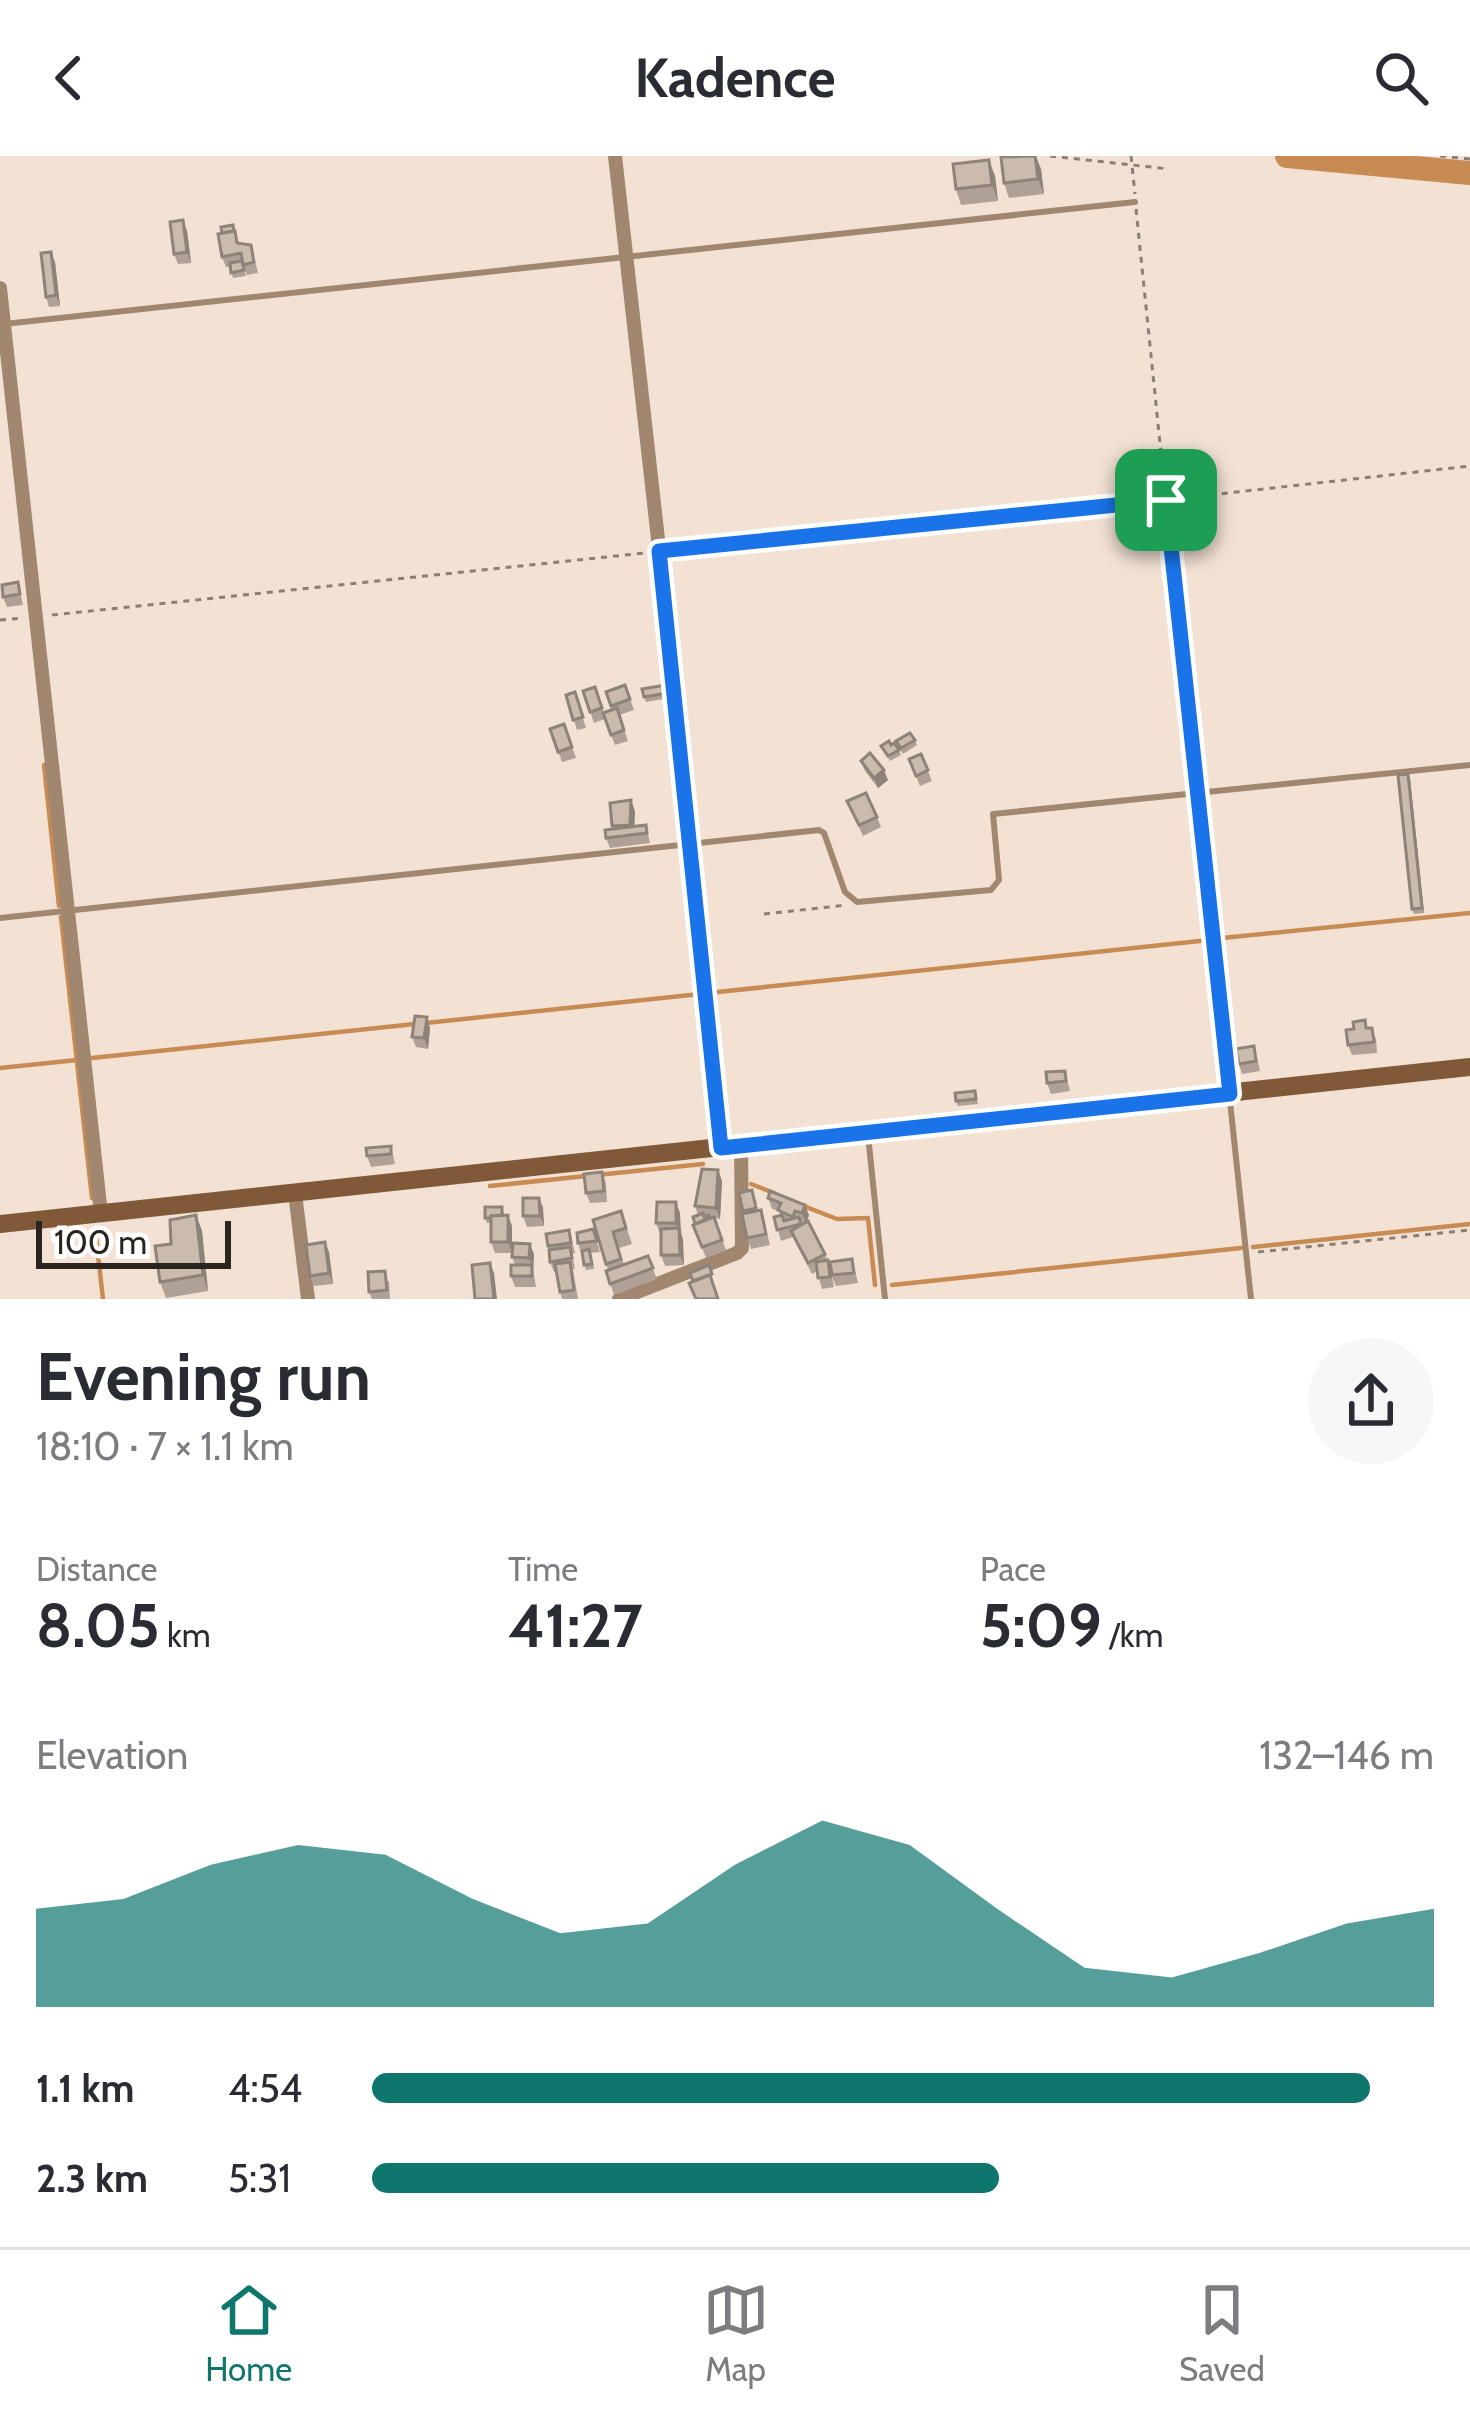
<!DOCTYPE html>
<meta charset="utf-8">
<style>
:root{--surface:#fff;--page:#f7f7f7;--text:#2b2b33;--muted:#7c7c81;--line:#e1e1e2;--accent:#0f766e}
body{margin:0;font-family:Cabin,sans-serif;background:var(--page);color:var(--text);height:100vh;display:flex;flex-direction:column;font-size:45px;white-space:nowrap}
*{box-sizing:border-box;margin:0}
p{font-size:39px;color:var(--muted)}
.icon{flex:none;width:66px;height:66px;fill:none;stroke:currentColor;stroke-width:2;stroke-linecap:round;stroke-linejoin:round}
.map{position:relative;height:1143px;overflow:hidden}
.details{display:flex;flex-direction:column;background:var(--surface);flex:1}
.details>*{flex:none}
.scale{position:absolute;left:36px;bottom:30px;width:195px;box-sizing:border-box;padding-left:12px;border:6px solid #2a241f;border-top:0;font-size:33px;line-height:42px;white-space:nowrap;color:#2a241f;-webkit-text-stroke:9px #fff;paint-order:stroke}
.pin{position:absolute;display:grid;place-items:center;width:102px;height:102px;color:#fff;margin:-51px;border-radius:24px;box-shadow:0 6px 18px #0006}
.round{display:grid;place-items:center;flex:none;width:126px;height:126px;border-radius:63px;background:var(--page)}
.summary{display:flex;align-items:center;justify-content:space-between;height:204px;padding:0 36px}
h1{font-size:66px;font-weight:700;line-height:90px}
.stats{display:grid;grid-template-columns:repeat(3,1fr);gap:18px;height:204px;padding:12px 36px}
.stats div{display:grid;align-content:center}
.stats b{font-size:60px;font-weight:700}
.stats small{font-size:33px;font-weight:400}
.stats p{font-size:33px}
.chart{height:336px;padding:24px 36px}
.chart p{display:flex;justify-content:space-between}
.chart svg{width:100%;height:216px;margin-top:12px;fill:var(--accent);opacity:.7}
ul{padding:0 36px;list-style:none;font-size:39px}
li{display:grid;grid-template-columns:192px 144px 1fr;align-items:center;height:90px}
li i{height:30px;border-radius:15px;background:var(--accent)}
header{display:flex;justify-content:space-between;align-items:center;height:156px;padding:0 36px;background:var(--surface);font-size:54px;font-weight:700}
.menu{display:flex;justify-content:space-around;align-items:center;height:168px;border-top:3px solid var(--line);background:var(--surface);font-size:33px;color:var(--muted)}
.menu a{display:grid;justify-items:center;gap:6px}
.menu .active{color:var(--accent)}
.map>svg:first-child{display:block}
.lines{fill:none;stroke-linecap:round;stroke-linejoin:round}
.stream{stroke:#c78b53;stroke-width:4.5}
.river{stroke:#c78b53;stroke-width:24}
.path{stroke:#8a7f76;stroke-width:3;stroke-dasharray:6 6;stroke-linecap:butt}
.lane{stroke:#a28770;stroke-width:6}
.street{stroke:#a28770;stroke-width:14}
.secondary{stroke:#805a38;stroke-width:18}
.wall{fill:#afa195}
.shaded-wall{fill:#8e8379}
.building{fill:#cbbbad;stroke:#8e8379;stroke-width:3}
.route-casing{stroke:#fff;stroke-width:24}
.route{stroke:#1a73e8;stroke-width:15}
</style>
<header><svg class="icon" aria-label="back" viewBox="0 0 24 24"><path d="M15 5l-7 7 7 7"/></svg>Kadence<svg class="icon" aria-label="search" viewBox="0 0 24 24"><circle cx="10" cy="10" r="6"/><path d="M15 15l6 6"/></svg></header>
<div class="map">
<svg width="1470" height="1143" viewBox="0 0 1470 1143">
<rect width="100%" height="100%" fill="#f3e2d4"/>
<g class="lines">
<g class="stream">
<path d="M44,609l15,141"/>
<path d="M61,761l31,281"/>
<path d="M1222,782l248,-25"/>
<path d="M718,836l491,-52"/>
<path d="M426,867l274,-29"/>
<path d="M92,902l323,-34"/>
<path d="M0,912l77,-8"/>
<path d="M597,1019l106,-11"/>
<path d="M751,1028l23,9"/>
<path d="M490,1030l96,-10"/>
<path d="M801,1049l36,14 31,-1 7,67"/>
<path d="M95,1073l8,70"/>
<path d="M1253,1091l217,-23"/>
<path d="M892,1129l349,-37"/>
</g>
<path class="river" d="M1287,0l183,17"/>
<g class="path">
<path d="M1050,0l119,13"/>
<path d="M1131,0l4,38"/>
<path d="M1440,0l30,3"/>
<path d="M1136,53l29,283"/>
<path d="M1174,343l296,-33"/>
<path d="M672,394l486,-49"/>
<path d="M52,459l593,-62"/>
<path d="M0,464l24,-2"/>
<path d="M764,758l83,-9"/>
<path d="M1258,1096l212,-22"/>
</g>
<g class="lane">
<path d="M4,168l1131,-122"/>
<path d="M1166,344l85,799"/>
<path d="M0,762l819,-88 5,3 21,59 12,10 134,-12 8,-10 -6,-66 477,-49"/>
<path d="M868,979l17,164"/>
</g>
<g class="street">
<path d="M615,0l77,686 29,306"/>
<path d="M0,132l101,926"/>
<path d="M295,1037l13,106"/>
<path d="M619,1143l118,-46 5,-5 -1,-103"/>
</g>
<path class="secondary" d="M0,1068l1470,-157"/>
</g>
<g class="wall">
<path d="M1041,13l3,25 -35,4 -5,-15z"/>
<path d="M995,20l3,25 -37,4 -5,-16z"/>
<path d="M187,75l4,32 -13,1 -4,-10z"/>
<path d="M222,77l17,10 12,2 7,28 -11,2 -3,-7 2,8 -13,2 -3,-11h-4l-4,-10z"/>
<path d="M55,106l5,44 -11,1 -3,-10z"/>
<path d="M18,426l5,23 -16,2 -4,-10z"/>
<path d="M625,529l9,25 -15,5 9,26 -13,4 -10,-26 -11,4 -11,-32 12,-4 9,26 8,-3 -6,-18z"/>
<path d="M668,534l1,8 -23,4 -2,-5z"/>
<path d="M575,536l11,36 -9,2 -11,-35z"/>
<path d="M564,568l12,34 -14,4 -12,-33z"/>
<path d="M915,584l2,5 -14,9 -5,-8z"/>
<path d="M891,589l8,5 2,5 -11,6 -9,-15z"/>
<path d="M921,598l11,27 -12,5 -11,-27z"/>
<path d="M861,605l27,19 -10,8 -13,-17z"/>
<path d="M1410,623l14,134 -10,1 -2,-5z"/>
<path d="M847,645l30,16 4,10 -18,9z"/>
<path d="M635,655l-1,15 12,-1 4,18 -40,5 -4,-10 7,-9 -1,-3z"/>
<path d="M1365,864l2,8 9,10 1,15 -25,2 -4,-10 6,-16z"/>
<path d="M430,872l-2,21 -12,-2 -4,-10z"/>
<path d="M1257,901l3,14 -18,3 -3,-10z"/>
<path d="M1065,915l5,20 -19,3 -4,-11z"/>
<path d="M975,935l3,13 -20,2 -2,-5z"/>
<path d="M391,990l4,18 -24,3 -4,-11z"/>
<path d="M718,1014l4,11 -2,38 -6,-1 12,32 -20,8 -13,-33 2,-1 3,-9 -3,-9z"/>
<path d="M602,1016l4,11 1,19 -17,1 -4,-10z"/>
<path d="M739,1037l17,7 2,11 3,-1 3,11 6,24 -19,4 -4,-11z"/>
<path d="M539,1042l4,10 1,18 -17,1 -4,-11z"/>
<path d="M768,1042l41,17 -3,8 19,31 6,16 21,-11 6,24 -22,3 -4,-9 2,10 -12,2 -5,-18 -5,3 -19,-37 -12,4 -7,-24 6,-1 -1,-5 -7,-2z"/>
<path d="M621,1055l11,33 -13,4 5,17 24,-9 9,23 -43,16 -8,-24 2,-1 -15,-50z"/>
<path d="M504,1056v3l8,11v27h-17l-4,-11v-19h-4l-2,-5z"/>
<path d="M680,1057l4,52 -19,1 -4,-11 -1,-21 -4,-11z"/>
<path d="M196,1059l6,16 6,60 -42,7 -6,-16z"/>
<path d="M593,1073l7,23 -9,1 3,16 -8,1 -8,-27z"/>
<path d="M569,1074l6,23 -3,1 3,15h-2l5,30h-16l-6,-27h-2l-4,-10 -4,-28z"/>
<path d="M329,1096l4,32 -19,2 -4,-10z"/>
<path d="M534,1098l-1,15 3,18h-21l-4,-11 4,-11 -3,-8z"/>
<path d="M389,1125l1,18h-18l-3,-7z"/>
</g>
<g class="shaded-wall">
<path d="M1036,0l5,13 3,25 -6,-15z"/>
<path d="M989,4l6,16 3,25 -6,-16z"/>
<path d="M183,64l4,11 4,32 -4,-11z"/>
<path d="M51,96l4,10 5,44 -4,-11z"/>
<path d="M884,614l4,10 -10,8 -4,-10z"/>
<path d="M1408,618l2,5 14,134 -2,-5z"/>
<path d="M631,644l4,11 -1,25 -4,-11z"/>
<path d="M427,861l3,11 -2,21 -4,-11z"/>
<path d="M718,1014l4,11 -2,38 -4,-11z"/>
<path d="M539,1042l4,10 1,18 -4,-10z"/>
<path d="M676,1046l4,11v17l3,9 1,26 -4,-10 -1,-22 -3,-10z"/>
<path d="M805,1049l4,10 -3,9 -4,-11z"/>
<path d="M196,1059l6,16 6,60 -5,-16z"/>
<path d="M508,1059l4,11v27l-4,-11z"/>
<path d="M325,1086l4,10 4,32 -4,-11z"/>
<path d="M530,1088l4,10 -1,15 -4,-11z"/>
<path d="M490,1107l4,10 3,26h-3z"/>
</g>
<g class="building">
<path d="M1035,0l3,23 -34,4 -3,-26z"/>
<path d="M989,4l3,25 -36,4 -3,-25z"/>
<path d="M183,64l4,32 -13,2 -4,-32z"/>
<path d="M233,69l1,6 -12,2 -1,-6z"/>
<path d="M235,75l2,12 14,2 3,17 -11,3 -2,-12 -19,4 -4,-23z"/>
<path d="M51,96l5,43 -10,2 -5,-44z"/>
<path d="M242,105l2,9 -13,3 -1,-10z"/>
<path d="M18,426l2,12 -17,3 -1,-12z"/>
<path d="M625,529l5,14 -19,7 -5,-14z"/>
<path d="M666,529l1,8 -23,4 -2,-8z"/>
<path d="M595,531l7,21 -12,4 -7,-21z"/>
<path d="M575,536l8,25 -10,3 -7,-25z"/>
<path d="M617,552l7,22 -13,5 -8,-22z"/>
<path d="M564,568l8,23 -14,5 -8,-23z"/>
<path d="M910,577l5,7 -14,8 -5,-7z"/>
<path d="M889,585l2,4 3,-2 5,7 -11,6 -7,-10z"/>
<path d="M870,597l14,17 -10,8 -13,-17z"/>
<path d="M921,598l7,16 -12,6 -7,-17z"/>
<path d="M1408,618l14,134 -10,1 -14,-134z"/>
<path d="M866,637l11,24 -18,8 -12,-24z"/>
<path d="M631,644l-1,25 -18,1 -2,-23z"/>
<path d="M646,669l1,8 -41,5 -1,-8z"/>
<path d="M415,860l12,1 -3,21 -12,-1z"/>
<path d="M1365,864l1,8h6l2,14 -26,3 -2,-15 8,-1 -1,-7z"/>
<path d="M1254,890l2,15 -17,3 -3,-15z"/>
<path d="M1065,915l1,10 -19,2 -1,-11z"/>
<path d="M975,935l1,8 -20,2 -1,-8z"/>
<path d="M391,990v8l-24,2 -1,-8z"/>
<path d="M702,1013l16,1 -2,38 -21,-2z"/>
<path d="M602,1016l2,19 -18,2 -2,-19z"/>
<path d="M752,1034l4,18 -13,3 -4,-18z"/>
<path d="M770,1035l35,14 -3,8 -7,-2 -2,6 -15,-7 3,-7 -13,-5z"/>
<path d="M523,1042h16l1,18h-17z"/>
<path d="M657,1046h19v21h-20z"/>
<path d="M485,1051h17v8l-11,1v2h-6z"/>
<path d="M761,1054l5,24 -19,4 -5,-24z"/>
<path d="M621,1055l5,17 -13,4 8,27 -15,5 -13,-44z"/>
<path d="M703,1057l1,4 5,-2 1,3 -15,6 -2,-7z"/>
<path d="M196,1059l7,60 -43,7 -5,-36 16,-2 -1,-24z"/>
<path d="M508,1059v27h-17v-26z"/>
<path d="M782,1059l2,6 15,-4 2,7 -24,6 -3,-13z"/>
<path d="M714,1061l8,23 -20,7 -9,-22z"/>
<path d="M808,1065l17,33 -17,9 -17,-32z"/>
<path d="M679,1072l1,27h-19v-26z"/>
<path d="M593,1073l4,12 -19,2 -1,-10z"/>
<path d="M569,1074l2,13 -23,3 -2,-12z"/>
<path d="M325,1086l4,31 -19,3 -4,-31z"/>
<path d="M513,1087l17,1 -1,14 -17,-1z"/>
<path d="M570,1091l2,11 -22,4 -1,-12z"/>
<path d="M589,1093l3,15 -8,1 -2,-14z"/>
<path d="M648,1100l5,12 -43,16 -4,-13z"/>
<path d="M852,1103l2,14 -22,2 -2,-13z"/>
<path d="M828,1104l2,17 -12,1 -2,-16z"/>
<path d="M570,1106l4,28 -14,2 -5,-28z"/>
<path d="M490,1107l4,36h-19l-3,-34z"/>
<rect x="511" y="1109" width="21" height="11"/>
<path d="M709,1109l3,9 -19,7 -3,-8z"/>
<path d="M385,1115l2,19 -18,2 -1,-20z"/>
<path d="M710,1119l8,24h-22l-7,-16z"/>
</g>
<g class="lines">
<g class="route-casing">
<path id="route" d="M1166,344l64,594 -509,54 -62,-597z"/>
</g>
<use href="#route" class="route"/>
</g>
</svg>
<div class="scale">100 m</div>
<div class="pin" style="left:1166px;top:344px;background:#1e9e55"><svg class="icon" aria-label="arrive" viewBox="0 0 24 24"><path d="M6 21V4h12l-3 4 3 4H6"/></svg></div>
</div>
<section class="details">
<div class="summary"><div><h1>Evening run</h1><p>18:10 · 7 × 1.1 km</p></div><a class="round"><svg class="icon" aria-label="share" viewBox="0 0 24 24"><path d="M12 15V3M7 8l5-5 5 5M5 13v7h14v-7"/></svg></a></div>
<div class="stats">
<div><p>Distance</p><b>8.05<small> km</small></b></div>
<div><p>Time</p><b>41:27</b></div>
<div><p>Pace</p><b>5:09<small> /km</small></b></div>
</div>
<div class="chart"><p><span>Elevation</span>132–146 m</p>
<svg viewBox="0 0 160 44" preserveAspectRatio="none"><path d="M0 44V24L10 22L20 15L30 11L40 13L50 22L60 29L70 27L80 15L90 6L100 11L110 24L120 36L130 38L140 33L150 27L160 24V44z"/></svg>
</div>
<ul>
<li><b>1.1 km</b>4:54<i style="width:94%"></i></li>
<li><b>2.3 km</b>5:31<i style="width:59%"></i></li>
</ul>
</section>
<nav class="menu">
<a class="active"><svg class="icon" aria-label="home" viewBox="0 0 24 24"><path d="M3 11l9-7 9 7M6 9v11h12V9"/></svg>Home</a>
<a><svg class="icon" aria-label="map" viewBox="0 0 24 24"><path d="M3 6l6-2 6 2 6-2v14l-6 2-6-2-6 2zM9 4v14M15 6v14"/></svg>Map</a>
<a><svg class="icon" aria-label="saved" viewBox="0 0 24 24"><path d="M7 4h10v16l-5-4-5 4z"/></svg>Saved</a>
</nav>
